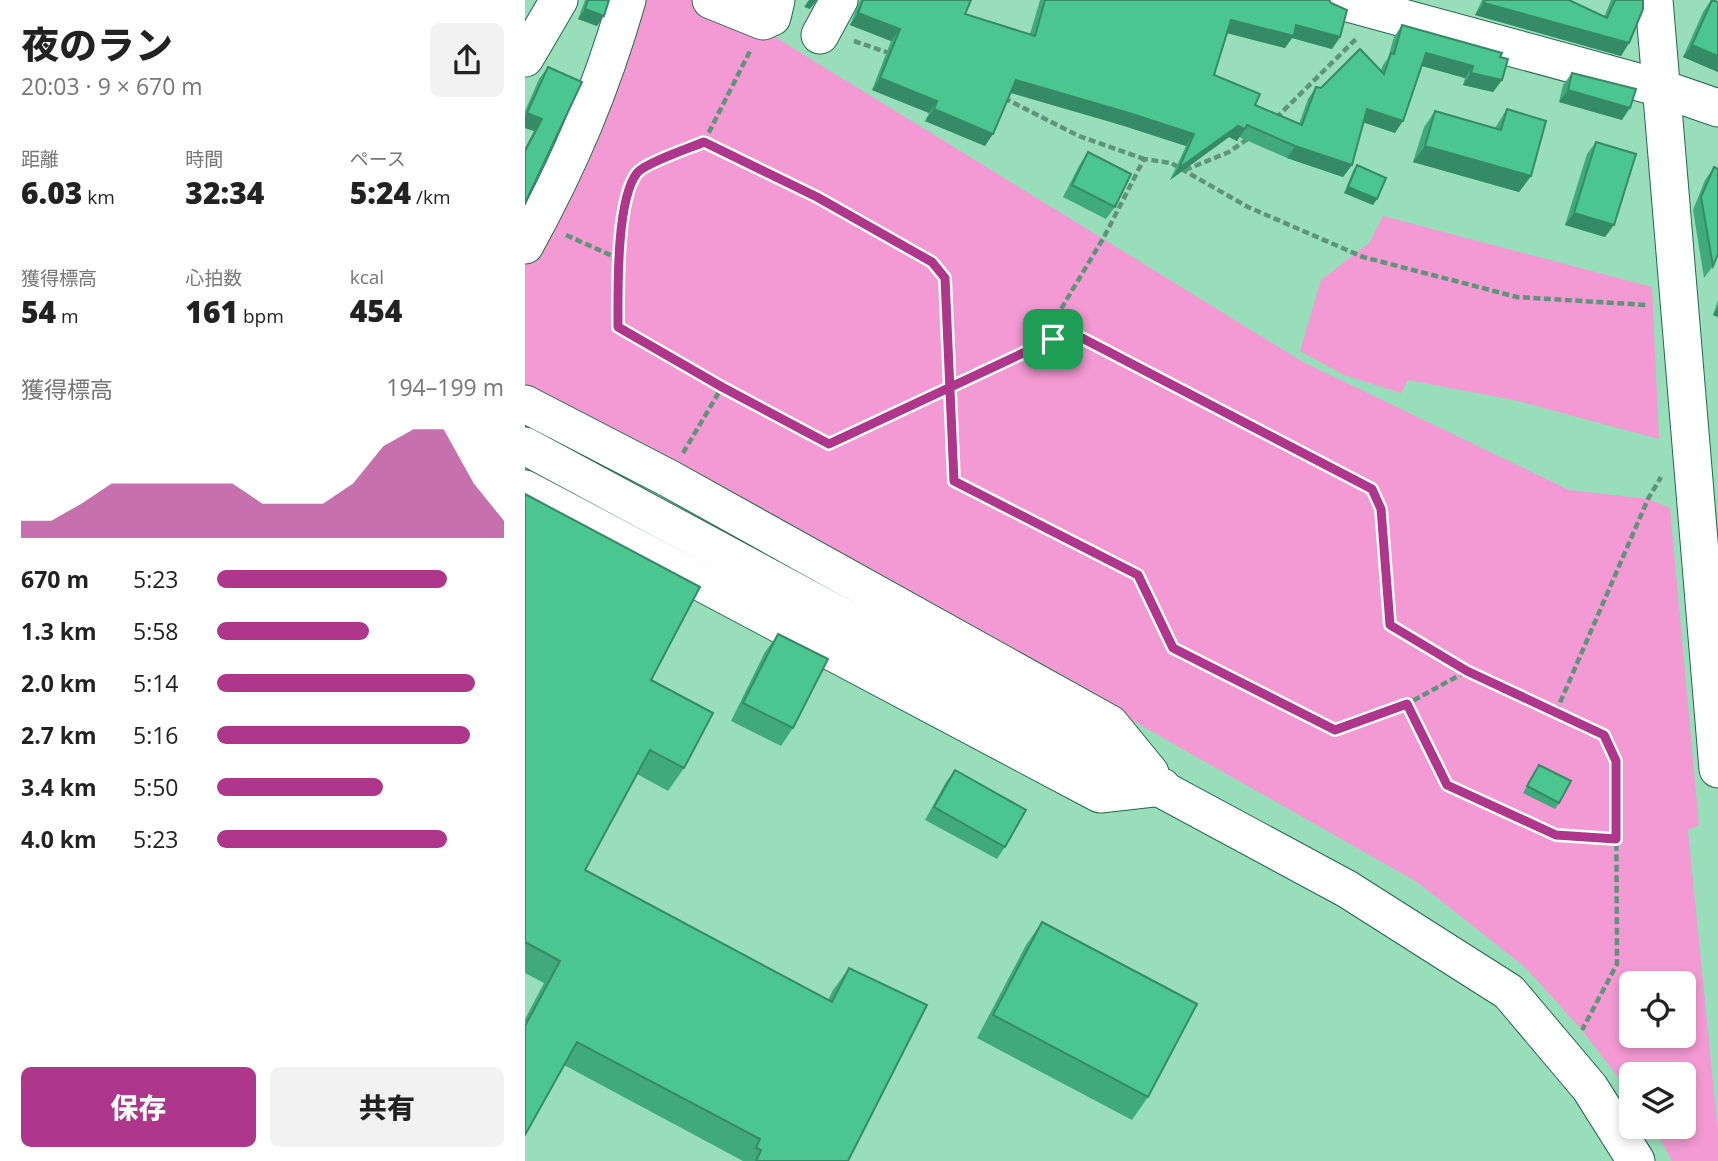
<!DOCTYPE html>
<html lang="ja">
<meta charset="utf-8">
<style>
:root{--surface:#fff;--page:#f2f2f2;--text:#222;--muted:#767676;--accent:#ae368b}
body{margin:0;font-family:"Open Sans","Noto Sans JP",sans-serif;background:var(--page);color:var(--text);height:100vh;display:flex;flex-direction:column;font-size:26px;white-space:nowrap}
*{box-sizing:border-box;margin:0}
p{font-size:23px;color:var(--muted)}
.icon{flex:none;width:38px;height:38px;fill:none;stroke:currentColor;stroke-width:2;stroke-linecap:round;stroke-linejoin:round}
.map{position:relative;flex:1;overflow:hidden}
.sheet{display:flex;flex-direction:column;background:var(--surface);width:525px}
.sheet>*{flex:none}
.fabs{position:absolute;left:1094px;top:971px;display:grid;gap:14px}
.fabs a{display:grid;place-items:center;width:77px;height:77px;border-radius:10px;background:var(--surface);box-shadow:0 4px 10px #0003;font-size:35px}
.pin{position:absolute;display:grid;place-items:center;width:60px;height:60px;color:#fff;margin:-30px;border-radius:14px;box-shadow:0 4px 10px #0006}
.round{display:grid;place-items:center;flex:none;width:74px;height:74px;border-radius:10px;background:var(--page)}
.overview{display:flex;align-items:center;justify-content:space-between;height:119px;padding:0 21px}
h1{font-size:38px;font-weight:800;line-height:52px}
.stats{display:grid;grid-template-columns:repeat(3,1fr);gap:10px;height:119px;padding:7px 21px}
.stats div{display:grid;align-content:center}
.stats b{font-size:30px;font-weight:800}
.stats small{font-size:19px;font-weight:400}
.stats p{font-size:19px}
.chart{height:196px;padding:14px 21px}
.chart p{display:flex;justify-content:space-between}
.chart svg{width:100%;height:126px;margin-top:7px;fill:var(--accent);opacity:.7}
.cta{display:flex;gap:14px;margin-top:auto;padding:14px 21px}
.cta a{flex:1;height:80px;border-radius:10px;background:var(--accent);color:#fff;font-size:28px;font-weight:800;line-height:80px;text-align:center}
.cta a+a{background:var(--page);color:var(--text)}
ul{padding:0 21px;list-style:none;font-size:23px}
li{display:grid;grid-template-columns:112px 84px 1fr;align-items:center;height:52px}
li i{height:18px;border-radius:9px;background:var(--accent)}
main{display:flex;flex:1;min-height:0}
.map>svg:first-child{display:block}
.green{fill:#f399d3;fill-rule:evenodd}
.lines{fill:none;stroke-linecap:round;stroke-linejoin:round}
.minor-casing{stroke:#22684a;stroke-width:39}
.path{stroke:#5f947a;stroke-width:4.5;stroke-dasharray:7 3.5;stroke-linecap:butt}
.minor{stroke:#fff;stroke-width:37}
.wall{fill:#41aa7d}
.shaded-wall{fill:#358b66}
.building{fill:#4cc691;stroke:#358b66;stroke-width:2}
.route-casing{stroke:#fff;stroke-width:14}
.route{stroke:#ae368b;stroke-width:9}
</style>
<main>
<section class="sheet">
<div class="overview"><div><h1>夜のラン</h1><p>20:03 · 9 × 670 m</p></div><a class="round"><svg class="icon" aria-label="share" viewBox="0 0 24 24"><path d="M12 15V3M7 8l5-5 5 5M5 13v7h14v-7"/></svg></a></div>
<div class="stats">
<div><p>距離</p><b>6.03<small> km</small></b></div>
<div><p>時間</p><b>32:34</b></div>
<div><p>ペース</p><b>5:24<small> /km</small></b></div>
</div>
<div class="stats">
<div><p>獲得標高</p><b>54<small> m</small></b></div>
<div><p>心拍数</p><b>161<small> bpm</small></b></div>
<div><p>kcal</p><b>454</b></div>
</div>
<div class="chart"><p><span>獲得標高</span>194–199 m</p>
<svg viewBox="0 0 160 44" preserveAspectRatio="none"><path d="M0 44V38L10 38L20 32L30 25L40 25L50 25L60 25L70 25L80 32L90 32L100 32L110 25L120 12L130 6L140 6L150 25L160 38V44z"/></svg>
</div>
<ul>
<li><b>670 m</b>5:23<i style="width:80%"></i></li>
<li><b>1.3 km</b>5:58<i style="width:53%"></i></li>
<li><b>2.0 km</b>5:14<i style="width:90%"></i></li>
<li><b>2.7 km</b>5:16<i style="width:88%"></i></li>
<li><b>3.4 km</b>5:50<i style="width:58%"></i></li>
<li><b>4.0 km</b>5:23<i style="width:80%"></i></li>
</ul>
<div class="cta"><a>保存</a><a>共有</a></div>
</section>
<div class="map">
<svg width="1193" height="1161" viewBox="0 0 1193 1161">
<rect width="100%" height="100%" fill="#99debb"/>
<g class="green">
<path d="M112,0h57l68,29 541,333 266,128 79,9 22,9 29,317 -11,5 30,302v29h-46l-18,-34h29v-53h-52v20l-49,-64 -57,-63 -108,-85 -282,-160 -610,-327v-133zM1106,984h52v52h-52z"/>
<path d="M858,216l269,71 7,152 -145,-39 -106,-20 -7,13 -57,-18 -44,-24 21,-71 48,-37z"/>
</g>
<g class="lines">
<g class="minor-casing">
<g id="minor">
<path d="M186,0l52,21 9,-4 4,-17"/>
<path d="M812,0l323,88 58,20"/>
<path d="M1129,0l64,769"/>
<path d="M295,35l19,-35"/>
<path d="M0,58l34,-58"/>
<path d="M0,245c45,-82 76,-155 102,-245"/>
<path d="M0,404l143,74 442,246 40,49"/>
<path d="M0,446l822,443 162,103 81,96 46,73"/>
<path d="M0,489l575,305 62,-7"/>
</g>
</g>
<g class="path">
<path d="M329,41l38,13"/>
<path d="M479,98l75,38 65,23"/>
<path d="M751,118l81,-80"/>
<path d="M179,142l113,55 115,65 13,16 3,112 -119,54 -107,-57 -105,-61c1,-34 0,-126 20,-153 8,-10 53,-25 67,-31z"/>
<path d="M179,142l47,-93"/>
<path d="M660,170l44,-18 20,-14"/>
<path d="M41,235l53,24"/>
<path d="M557,338l290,151 9,20 9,116 77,46 -60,33 -72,26 -162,-82 -35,-73 -184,-94 -6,-91 105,-51z"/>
<path d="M528,339l8,-30 43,-72 40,-78 27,4 77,44 115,50 154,40 130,8"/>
<path d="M158,453l39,-66"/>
<path d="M942,671l137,64 12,26 1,203 -35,66"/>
<path d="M882,704l40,81 109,50 60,4"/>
<path d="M1031,712l92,-213 13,-22"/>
</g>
<use href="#minor" class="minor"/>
</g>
<g class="wall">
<path d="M60,0h24l-12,26 -19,-7z"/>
<path d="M335,0h111l-6,14 65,20 10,-34h289l11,37 -8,12 -40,-11 -7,10 -58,-15 -13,42 41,30 44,19 9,-25 8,-12 5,1 60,-18 2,-5 5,-7 6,-21 8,-12 98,32 2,23 -9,12 -30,-7 2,-7 -43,-12 -27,67 -31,-11 -12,43 -9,12 -56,-19 -48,-21 -2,4 -8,-4 -59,43 16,-34 -65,-21 -110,-32 -26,53 -60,-25 4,-8 -57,-23 19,-49 -41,-16z"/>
<path d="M957,0h87l35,17 7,-17h32l-14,43 -8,13 -146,-41z"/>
<path d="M1186,0l7,72 -35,-15 20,-45z"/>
<path d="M23,67l34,15 -57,121v-55l9,-17 -9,-3v-17l14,-32z"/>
<path d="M1047,73l50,47 -63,-18 4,-17z"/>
<path d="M982,109l24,67 -12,16 -106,-30 11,-35 11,-16 60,17z"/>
<path d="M1071,142l9,95 -40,-12 22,-71z"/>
<path d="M563,152l27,55 -9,12 -43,-22 17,-33z"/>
<path d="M832,165l16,40 -29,-12 9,-22z"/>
<path d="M1193,166v88l-5,12 -9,12 -11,-68 12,-30 9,-13 3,2z"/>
<path d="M1193,300v17l-5,-2z"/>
<path d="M0,494l126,186 33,88 -16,23 -31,-17 -52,96 243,130 5,-10 16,-22 -1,193h-105l-179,-96 -39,70v-116l19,-36 -19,-10z"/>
<path d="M253,634l15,94 -12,18 -50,-25 34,-69z"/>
<path d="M1014,765l20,38 -4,6 -32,-16z"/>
<path d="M430,770l50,77 -8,12 -72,-39 21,-38z"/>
<path d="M517,922l106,175 -16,23 -155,-82 49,-93z"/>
</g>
<g class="shaded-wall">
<path d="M284,0h8l-7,9 -6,-2z"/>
<path d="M959,3l145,40 -8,13 -146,-41z"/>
<path d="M60,9l19,7 -7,10 -19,-7z"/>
<path d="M333,13l42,16 -9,12 -41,-16z"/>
<path d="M706,20l65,5 44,12 -8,12 -40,-11 -7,10 -62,-16z"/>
<path d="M1167,45l26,11v16l-35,-15z"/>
<path d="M901,53l47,13 -8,12 -47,-13z"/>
<path d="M946,73l31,7 -9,12 -30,-7z"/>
<path d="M355,78l57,23 -8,12 -57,-23z"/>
<path d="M491,80l113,33 65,21 -8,12 -65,-21 -113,-33z"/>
<path d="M1043,90l62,18 -8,12 -63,-18z"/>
<path d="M409,109l59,25 -8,12 -60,-25z"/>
<path d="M842,109l36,12 -8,12 -36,-12z"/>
<path d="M2,113l15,6 -8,12 -9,-3v-12z"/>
<path d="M713,126l7,3 -8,12 -8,-4 -59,43 9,-12z"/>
<path d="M770,146l57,19 -9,12 -56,-19z"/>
<path d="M900,146l106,30 -12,16 -106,-30z"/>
<path d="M823,187l29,12 -4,6 -29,-12z"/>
<path d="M1049,213l40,12 -9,12 -40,-12z"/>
<path d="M1193,307v10l-5,-2z"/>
</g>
<g class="building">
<path d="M63,0h21l-5,16 -19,-7z"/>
<path d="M338,0h108l-6,14 70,22 10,-36h284l2,3 16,7 -7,27 -44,-12 -2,11 -63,-16 -17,55 46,19 -5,11 47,20 14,-38 5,1 39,-39 24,25 7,-21 3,1 8,-29 100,28 -2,4 8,2 -6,21 -31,-7 2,-7 -47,-13 -23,68 -36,-12 -15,56 -57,-19 -48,-21 -2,4 -7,-3 -59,42 15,-34 -65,-21 -113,-33 -23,54 -59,-25 3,-8 -57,-23 20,-49 -42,-16z"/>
<path d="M960,0h84l38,18 8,-18h28v9l-14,34 -145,-40z"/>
<path d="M1187,0l6,2v54l-26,-11z"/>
<path d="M23,67l34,15 -57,121v-52l17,-32 -15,-6z"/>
<path d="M1047,73l64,16 -6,19 -62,-18z"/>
<path d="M982,109l39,12 -15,55 -106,-30 10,-35 66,19z"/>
<path d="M1071,142l40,12 -22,71 -40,-12z"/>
<path d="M563,152l43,22 -16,33 -43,-22z"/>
<path d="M832,165l29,13 -9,21 -29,-12z"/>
<path d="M1189,167l4,2v85l-5,12 -12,-69z"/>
<path d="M0,494l175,93 -49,93 62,33 -29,55 -34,-18 -65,120 247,132 17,-34 78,37 -79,156h-92l5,-11 -5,-2 4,-9 -183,-97 -52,93v-109l35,-65 -35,-19z"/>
<path d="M253,634l50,25 -35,69 -50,-25z"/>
<path d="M1014,765l32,16 -12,22 -32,-17z"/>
<path d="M430,770l71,40 -21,37 -71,-40z"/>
<path d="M517,922l155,82 -49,93 -155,-82z"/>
</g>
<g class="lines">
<g class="route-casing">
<path id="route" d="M528,339l-224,105 -107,-57 -104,-60c0,-36 -2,-127 19,-154 8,-10 53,-25 67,-31l113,55 115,65 13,16 9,203 184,94 35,73 162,82 72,-26 40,81 109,50 60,4v-78l-12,-26 -137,-64 -77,-46 -9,-116 -9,-20 -290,-151 -29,1"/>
</g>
<use href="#route" class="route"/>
</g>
</svg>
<div class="fabs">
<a><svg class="icon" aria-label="locate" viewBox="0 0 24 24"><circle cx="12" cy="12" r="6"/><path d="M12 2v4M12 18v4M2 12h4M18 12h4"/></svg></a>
<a><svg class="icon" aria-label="layers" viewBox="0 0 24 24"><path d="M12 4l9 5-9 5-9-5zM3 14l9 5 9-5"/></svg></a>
</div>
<div class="pin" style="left:528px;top:339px;background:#1e9e55"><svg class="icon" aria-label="arrive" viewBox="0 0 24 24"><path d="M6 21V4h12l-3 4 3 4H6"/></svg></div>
</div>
</main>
